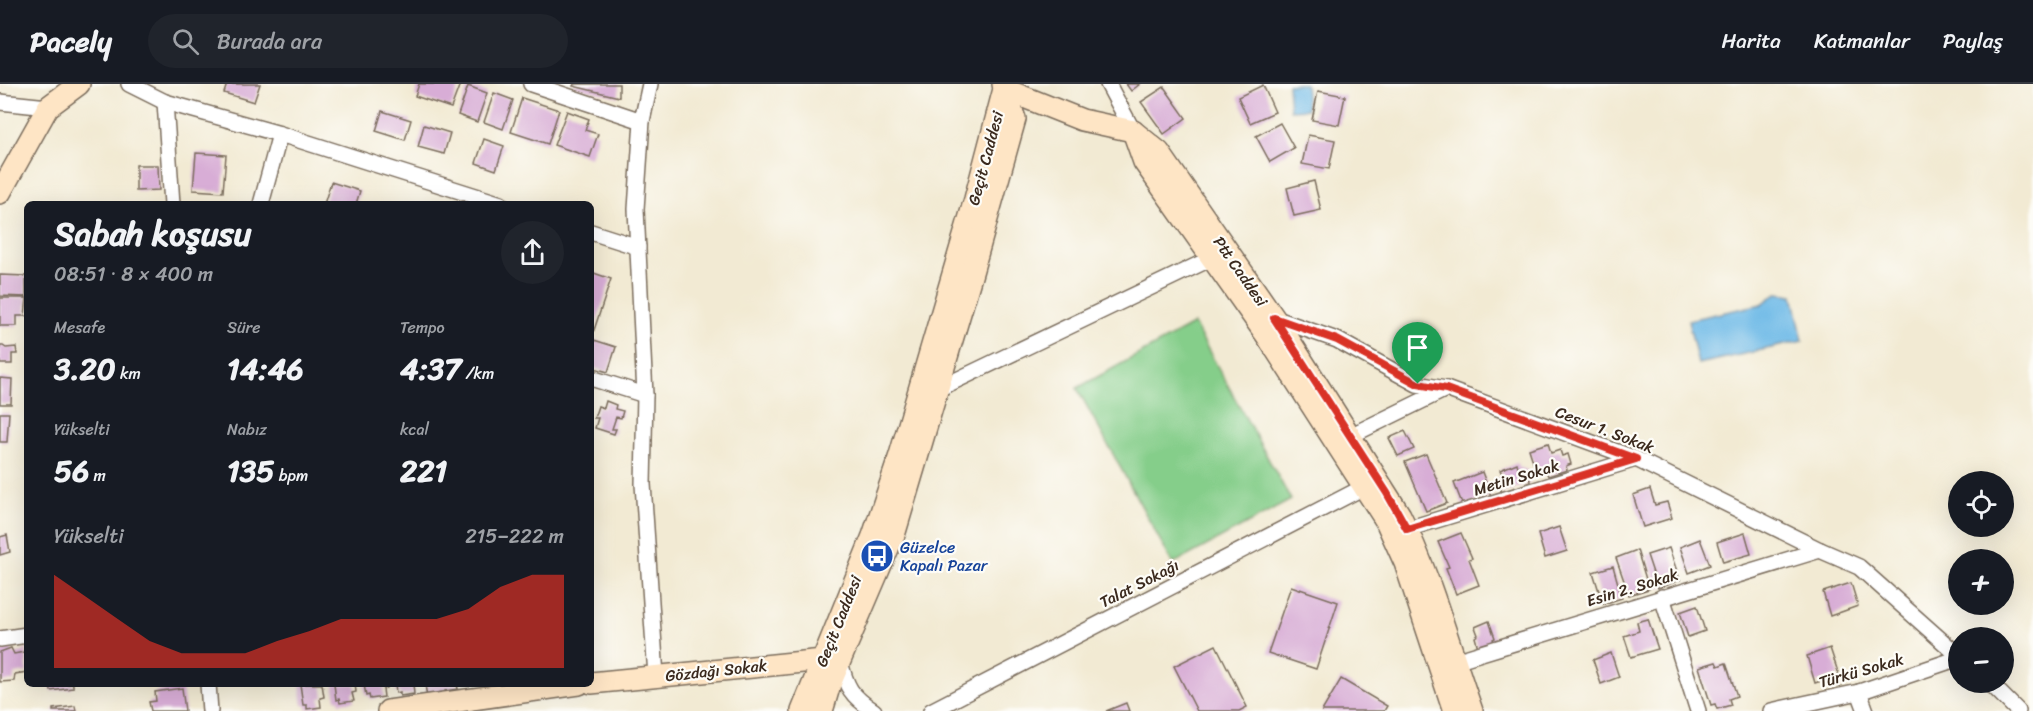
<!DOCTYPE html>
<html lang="tr">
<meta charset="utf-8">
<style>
:root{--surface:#171b24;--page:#20242c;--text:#f1f3f6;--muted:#9ea1a6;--line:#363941;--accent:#d93025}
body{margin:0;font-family:Sriracha,sans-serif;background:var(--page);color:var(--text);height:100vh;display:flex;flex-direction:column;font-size:22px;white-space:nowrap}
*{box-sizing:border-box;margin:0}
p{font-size:20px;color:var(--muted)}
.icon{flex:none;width:33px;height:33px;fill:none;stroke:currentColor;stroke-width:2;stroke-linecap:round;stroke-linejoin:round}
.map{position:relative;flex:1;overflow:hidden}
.side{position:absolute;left:24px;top:117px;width:570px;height:486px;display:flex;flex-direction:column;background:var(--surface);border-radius:9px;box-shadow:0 6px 24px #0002}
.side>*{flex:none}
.tools{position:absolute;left:1948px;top:387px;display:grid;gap:12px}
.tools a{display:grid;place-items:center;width:66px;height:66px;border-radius:50%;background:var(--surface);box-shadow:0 6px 24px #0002;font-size:30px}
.pin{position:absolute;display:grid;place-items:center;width:51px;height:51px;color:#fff;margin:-62px -26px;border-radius:50% 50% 50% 0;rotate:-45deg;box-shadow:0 0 6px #0007}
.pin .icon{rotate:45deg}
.round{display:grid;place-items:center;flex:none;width:63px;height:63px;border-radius:32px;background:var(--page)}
.overview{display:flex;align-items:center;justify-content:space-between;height:102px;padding:0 30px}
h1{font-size:33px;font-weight:700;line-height:45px}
.figures{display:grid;grid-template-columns:repeat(3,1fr);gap:9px;height:102px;padding:6px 30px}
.figures div{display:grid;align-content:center}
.figures b{font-size:30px;font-weight:700}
.figures small{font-size:16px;font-weight:400}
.figures p{font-size:16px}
.chart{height:168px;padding:12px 30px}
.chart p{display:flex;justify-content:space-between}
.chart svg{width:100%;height:108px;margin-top:6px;fill:var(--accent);opacity:.7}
header{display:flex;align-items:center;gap:36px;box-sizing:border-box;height:84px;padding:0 30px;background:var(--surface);border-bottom:2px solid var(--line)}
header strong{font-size:28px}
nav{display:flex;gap:33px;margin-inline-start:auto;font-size:21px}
.search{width:420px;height:54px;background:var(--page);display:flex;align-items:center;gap:15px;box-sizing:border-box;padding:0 21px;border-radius:33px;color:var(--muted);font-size:22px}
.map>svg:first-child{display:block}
.green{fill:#85ce8a;stroke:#607c54;stroke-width:1.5}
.water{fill:#6ebae7;stroke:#547282;stroke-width:1.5}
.building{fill:#d8add6}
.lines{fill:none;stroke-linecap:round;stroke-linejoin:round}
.street-casing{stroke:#7b6d5d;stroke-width:18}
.secondary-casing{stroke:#7b6d5d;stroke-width:24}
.street{stroke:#fff;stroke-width:15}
.secondary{stroke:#fee5c5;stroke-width:21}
.route-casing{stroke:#fff;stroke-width:12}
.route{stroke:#d93025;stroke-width:8}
.labels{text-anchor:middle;stroke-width:4.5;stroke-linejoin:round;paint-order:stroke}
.street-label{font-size:16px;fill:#3b2a1e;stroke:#fdfcf7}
.transit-label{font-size:16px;fill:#164399;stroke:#fdfcf7;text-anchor:start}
</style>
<header>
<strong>Pacely</strong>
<div class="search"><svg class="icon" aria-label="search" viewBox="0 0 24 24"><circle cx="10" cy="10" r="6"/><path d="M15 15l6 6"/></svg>Burada ara</div>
<nav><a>Harita</a><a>Katmanlar</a><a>Paylaş</a></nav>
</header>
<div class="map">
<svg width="2033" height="627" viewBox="0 0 2033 627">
<rect width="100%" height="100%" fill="#fdfcf7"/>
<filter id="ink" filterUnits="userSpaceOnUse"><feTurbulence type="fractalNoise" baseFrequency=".0167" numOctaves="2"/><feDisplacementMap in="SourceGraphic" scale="12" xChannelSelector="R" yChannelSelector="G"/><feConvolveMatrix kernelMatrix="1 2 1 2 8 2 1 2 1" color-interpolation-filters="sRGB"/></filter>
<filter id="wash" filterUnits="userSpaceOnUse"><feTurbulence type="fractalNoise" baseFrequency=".008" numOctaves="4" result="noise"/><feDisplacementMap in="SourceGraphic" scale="24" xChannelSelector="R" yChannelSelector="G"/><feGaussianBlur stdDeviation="1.35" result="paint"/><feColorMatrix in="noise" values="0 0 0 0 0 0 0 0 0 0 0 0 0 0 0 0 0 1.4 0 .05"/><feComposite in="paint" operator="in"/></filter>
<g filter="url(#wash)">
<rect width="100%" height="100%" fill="#f2ead3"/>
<path class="green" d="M1194,240l97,176 -118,64 -96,-176z"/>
<g class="water">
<path d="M1288,0h17l2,25 -17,1z"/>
<path d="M1777,209l16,2 10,46 -105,23 -10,-44 74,-16z"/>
</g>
<g id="blocks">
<g class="building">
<path d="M227,0h33l-6,18 -30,-9z"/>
<path d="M419,0h41l-9,24 -36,-12z"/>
<path d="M574,0h45v13l-46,-11z"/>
<path d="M1126,0h14l-9,7z"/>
<path d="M1263,1l12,27 -25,11 -12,-26z"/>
<path d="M468,2l19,7 -10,29 -19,-7z"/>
<path d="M1164,3l22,31 -22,16 -23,-32z"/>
<path d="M1318,7l27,5 -6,29 -27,-5z"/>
<path d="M494,9l19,7 -10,29 -19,-7z"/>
<path d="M522,14l37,12 -11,34 -37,-12z"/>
<path d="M382,27l29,9 -6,20 -29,-9z"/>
<path d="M567,27l22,8 -4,11 13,4 -8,23 -36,-12z"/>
<path d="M1280,39l14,25 -24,14 -14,-26z"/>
<path d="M424,41l26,8 -6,21 -26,-7z"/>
<path d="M1308,51l27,5 -6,29 -27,-5z"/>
<path d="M484,55l20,7 -8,24 -20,-7z"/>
<path d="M196,69l30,2 -3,37 -30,-2z"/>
<path d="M136,81h22l1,25 -23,1z"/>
<path d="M1314,97l7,29 -27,6 -7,-28z"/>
<path d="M331,98l29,9 -4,13h-32z"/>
<path d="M591,188l20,7 -20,60z"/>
<path d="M0,191l26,1v21l-26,-1z"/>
<path d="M0,214h27l-2,18h-8v10h-17z"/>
<path d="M591,255l25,8 -8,25 -17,-5z"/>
<path d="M0,262h3l3,2 10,-1 1,7h-5v10h-12z"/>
<path d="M0,294l12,1 -1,25h-11z"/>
<path d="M606,317l10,4 -1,4 8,2 -2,7 -5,-1 -4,12h4l-2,5 -19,-6 3,-10h-4l4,-12 6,2z"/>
<path d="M0,329h9l-2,29h-7z"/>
<path d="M1405,347l9,18 -16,7 -9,-18z"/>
<path d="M1548,359l3,10 9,-3 2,6 6,-2 3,10 -5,2 1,4 -19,6 -3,-8 -9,3 -7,-22z"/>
<path d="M1426,370l21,49 -21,8 -21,-49z"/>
<path d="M1517,379l1,4 11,4 1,11 -28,11 -5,-15 6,-2 -3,-6z"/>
<path d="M1482,388l9,24 -28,10 -9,-23z"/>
<path d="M1650,405l5,16 12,-3 5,16 -29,9 -10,-32z"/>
<path d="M1559,443l8,24 -22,7 -7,-24z"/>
<path d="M1461,449l11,25 -3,1 10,26 -23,9 -10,-26 3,-1 -11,-25z"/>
<path d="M1745,449l6,21 -28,8 -6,-20z"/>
<path d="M7,451l3,17 -10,3v-18z"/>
<path d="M1700,455l10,26 -21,8 -9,-26z"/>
<path d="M1669,464l11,32 -22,8 -11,-33z"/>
<path d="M1637,466l12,39 -20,6 -13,-37z"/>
<path d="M1613,482l9,32 -19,6 -10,-32z"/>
<path d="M1851,499l7,23 -28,10 -7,-24z"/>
<path d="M1291,502l47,16 -22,67 -48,-16z"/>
<path d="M1697,522l8,25 -17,6 -8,-25z"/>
<path d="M1648,535l10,30 -27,8 -7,-21 15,-5 -2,-9z"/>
<path d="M1489,537l6,17 -2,1 1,3 -16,6 -3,-11 3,-2 -3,-8z"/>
<path d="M26,560l1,28 -12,2 -1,7 -14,1v-30l11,-4 3,6 10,-2z"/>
<path d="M1216,561l31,62 -8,4h-42l-23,-45z"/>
<path d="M1830,564l9,27 -24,8 -8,-27z"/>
<path d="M1611,569l8,24 -18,7 -8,-24z"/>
<path d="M1716,578l2,4 8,-3 11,33 -8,3 2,6 -14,4 -2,-5 -4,1 -12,-38z"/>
<path d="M1341,595l46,27 -3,5h-62z"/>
<path d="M50,600h23v4l-22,3z"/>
<path d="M300,600h22l2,13 -4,1 1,9 -14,2v-4h-4z"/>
<path d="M334,600h21l1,8 -4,1 2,8 -14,2 -1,-4 -3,1z"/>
<path d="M364,600h22v4l-3,1 1,8 -14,2 -1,-4 -3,1z"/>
<path d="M395,600h18l1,10 -14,2v-4l-4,1z"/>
<path d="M425,600h32l1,5 -13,2v5l-18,2z"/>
<path d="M182,604l3,23h-34l-2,-9 7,-1 -1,-9z"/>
<path d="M1126,619l3,8h-23z"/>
<path d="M75,622l1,5h-23v-2z"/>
</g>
</g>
</g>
<g filter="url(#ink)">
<use href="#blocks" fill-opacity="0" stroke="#7b6d5d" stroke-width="1.5"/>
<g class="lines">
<g class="street-casing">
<g id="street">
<path d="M129,0l36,18 115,32 221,70"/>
<path d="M531,0l111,37"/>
<path d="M650,0l-8,37 -6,88 9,186 -2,89 13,192"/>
<path d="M1108,0l25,47"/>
<path d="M0,18l48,5"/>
<path d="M165,18l7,102"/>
<path d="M261,120l19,-70"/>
<path d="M591,148l47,15"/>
<path d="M1274,234l63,22 80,44 29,5 190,70 184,91 39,17 100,89"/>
<path d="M591,294l54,17"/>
<path d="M936,306l276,-132"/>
<path d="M1350,352l96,-47"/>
<path d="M1407,445l229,-70"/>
<path d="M1662,513l36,114"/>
<path d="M0,555l27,-4"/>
<path d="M840,577c6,26 11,35 34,50"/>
<path d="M1455,577l365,-111"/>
<path d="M1989,598l29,29"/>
<path d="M208,600l2,27"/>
<path d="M1859,608l7,19"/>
<path d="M931,627l433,-224"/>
<path d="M1771,627l88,-19 100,-34"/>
</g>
</g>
<g class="secondary-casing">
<g id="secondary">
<path d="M1004,5l78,31 51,11"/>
<path d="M0,109l48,-86 31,-23"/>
<path d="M591,599l232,-23h11"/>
<path d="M388,627l191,-27"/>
<path d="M802,627l71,-175 27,-81 75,-256 29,-110 -1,-5"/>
<path d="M822,627l8,-27 65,-152 76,-256 44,-157 -11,-30"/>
<path d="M1454,627l-49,-148 -19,-42 -119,-185 -123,-174 -11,-31 26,21 127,183 114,180c31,62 49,131 72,196"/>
</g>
</g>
<use href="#street" class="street"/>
<use href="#secondary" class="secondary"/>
</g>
</g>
<g class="lines" filter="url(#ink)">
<g class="route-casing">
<path id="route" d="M1274,234l63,22 81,44 28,5 190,70 -229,70 -20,-36z"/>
</g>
<use href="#route" class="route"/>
</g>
<defs>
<g id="bus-disc" transform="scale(1.725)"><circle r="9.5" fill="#1a4fb4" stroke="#fdfcf7"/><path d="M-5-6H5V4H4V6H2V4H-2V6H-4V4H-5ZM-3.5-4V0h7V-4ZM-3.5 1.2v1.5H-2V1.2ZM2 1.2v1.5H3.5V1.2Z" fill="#fff"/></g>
</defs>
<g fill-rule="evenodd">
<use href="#bus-disc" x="877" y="472"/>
</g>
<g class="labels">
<g class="street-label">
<text transform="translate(985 74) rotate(-75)" y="6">Geçit Caddesi</text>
<text transform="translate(1241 187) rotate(55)" y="6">Ptt Caddesi</text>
<text transform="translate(1605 345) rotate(21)" y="6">Cesur 1. Sokak</text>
<text transform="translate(1516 393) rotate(-17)" y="6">Metin Sokak</text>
<text transform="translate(1139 499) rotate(-27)" y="6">Talat Sokağı</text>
<text transform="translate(1632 503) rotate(-17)" y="6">Esin 2. Sokak</text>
<text transform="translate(838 537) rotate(-68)" y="6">Geçit Caddesi</text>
<text transform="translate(716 586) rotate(-6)" y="6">Gözdağı Sokak</text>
<text transform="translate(1861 586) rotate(-16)" y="6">Türkü Sokak</text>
</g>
<g class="transit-label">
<text x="900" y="469">Güzelce<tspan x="900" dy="18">Kapalı Pazar</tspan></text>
</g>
</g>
</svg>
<div class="tools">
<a><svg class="icon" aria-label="locate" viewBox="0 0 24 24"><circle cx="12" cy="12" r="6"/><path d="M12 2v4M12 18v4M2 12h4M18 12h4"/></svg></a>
<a>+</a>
<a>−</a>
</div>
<div class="pin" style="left:1418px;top:300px;background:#1e9e55"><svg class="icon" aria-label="arrive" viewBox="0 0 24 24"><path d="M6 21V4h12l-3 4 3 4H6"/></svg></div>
<section class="side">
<div class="overview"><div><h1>Sabah koşusu</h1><p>08:51 · 8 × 400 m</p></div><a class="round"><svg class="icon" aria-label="share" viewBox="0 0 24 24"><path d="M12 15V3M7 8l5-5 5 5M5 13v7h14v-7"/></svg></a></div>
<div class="figures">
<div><p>Mesafe</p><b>3.20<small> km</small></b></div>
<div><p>Süre</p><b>14:46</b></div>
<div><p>Tempo</p><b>4:37<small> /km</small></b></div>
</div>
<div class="figures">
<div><p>Yükselti</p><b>56<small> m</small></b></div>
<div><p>Nabız</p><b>135<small> bpm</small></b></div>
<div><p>kcal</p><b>221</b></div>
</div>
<div class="chart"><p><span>Yükselti</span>215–222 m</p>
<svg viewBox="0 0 160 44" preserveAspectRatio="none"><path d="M0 44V6L10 15L20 24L30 33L40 38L50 38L60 38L70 33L80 29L90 24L100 24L110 24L120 24L130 20L140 11L150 6L160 6V44z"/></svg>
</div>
</section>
</div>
